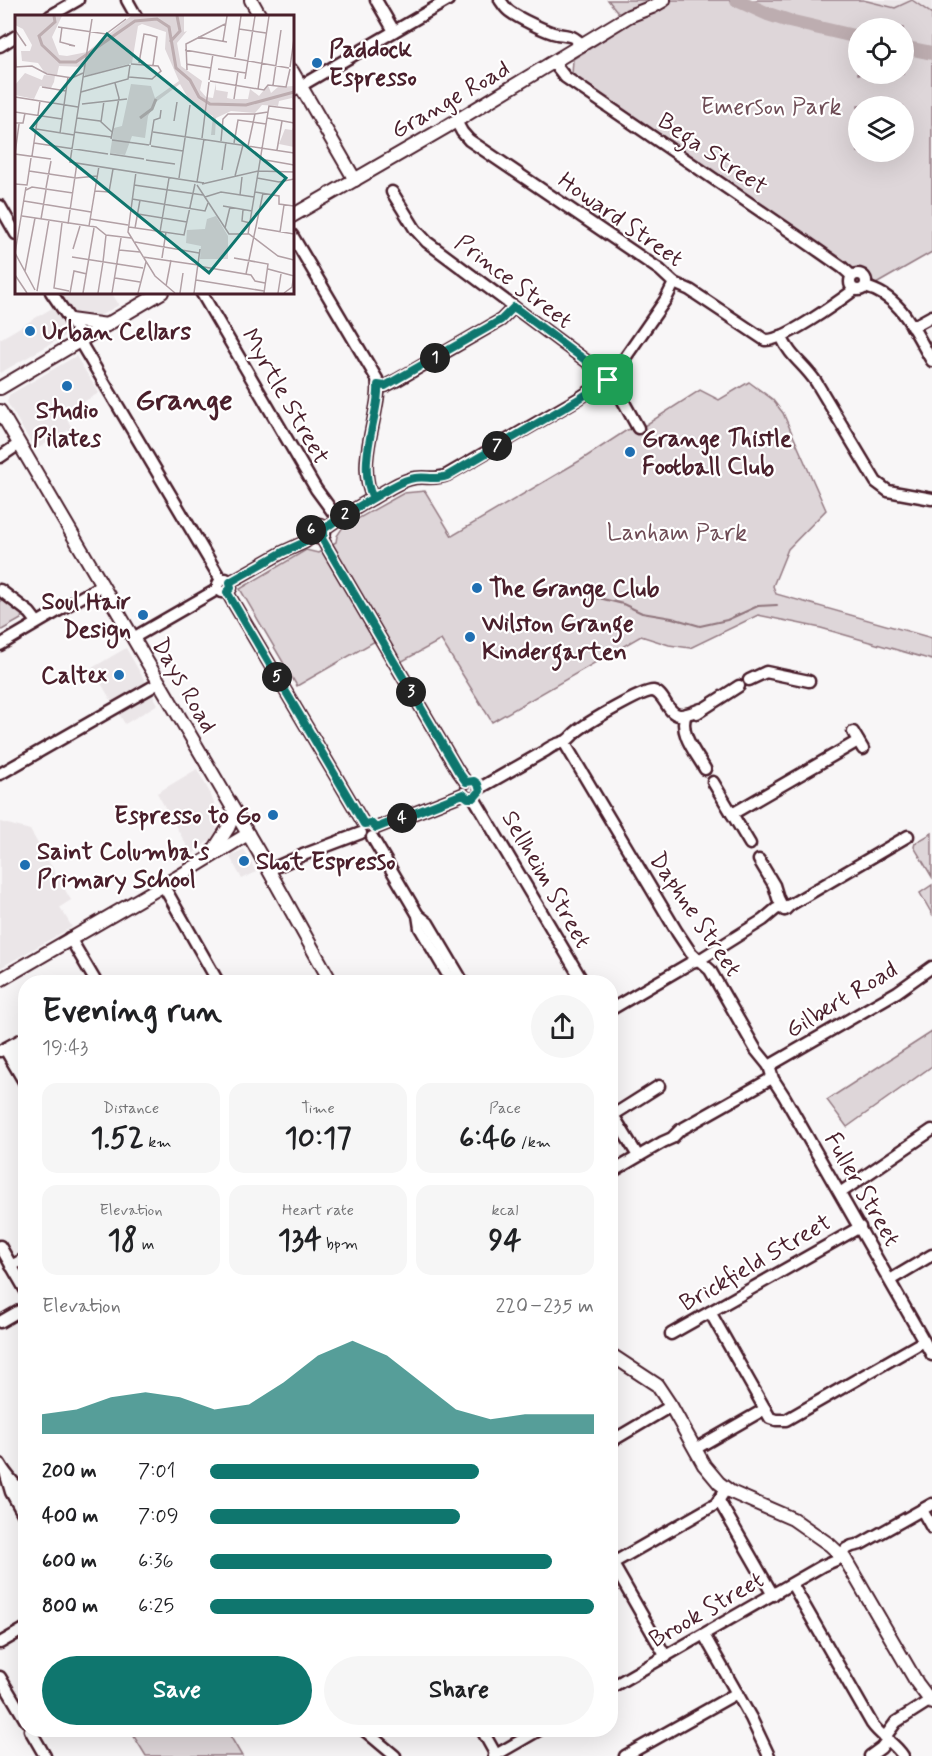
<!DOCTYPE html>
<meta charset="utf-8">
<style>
:root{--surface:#fff;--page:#f6f6f6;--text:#202124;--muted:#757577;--accent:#0f766e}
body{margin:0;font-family:Mynerve,sans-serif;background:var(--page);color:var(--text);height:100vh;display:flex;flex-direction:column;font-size:22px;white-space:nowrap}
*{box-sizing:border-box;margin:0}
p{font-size:20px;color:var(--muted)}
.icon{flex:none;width:33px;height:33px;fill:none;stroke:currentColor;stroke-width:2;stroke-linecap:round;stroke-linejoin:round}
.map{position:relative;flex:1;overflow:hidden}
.sheet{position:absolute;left:18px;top:975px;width:600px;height:762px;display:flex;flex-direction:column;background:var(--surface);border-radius:24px;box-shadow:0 6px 24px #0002}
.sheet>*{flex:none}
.tools{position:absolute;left:848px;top:18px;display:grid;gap:12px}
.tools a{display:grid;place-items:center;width:66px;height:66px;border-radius:50%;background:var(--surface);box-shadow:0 6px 24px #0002;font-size:30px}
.pin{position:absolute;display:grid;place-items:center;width:51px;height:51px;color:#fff;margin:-26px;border-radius:12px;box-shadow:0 3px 9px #0006}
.km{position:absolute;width:30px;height:30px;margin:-15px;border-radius:50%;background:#222;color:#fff;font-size:16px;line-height:30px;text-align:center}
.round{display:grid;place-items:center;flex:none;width:63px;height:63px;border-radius:32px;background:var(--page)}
.headline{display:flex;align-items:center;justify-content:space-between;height:102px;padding:0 24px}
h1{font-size:33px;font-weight:700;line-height:45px}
.figures{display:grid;grid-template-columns:repeat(3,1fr);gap:9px;height:102px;padding:6px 24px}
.figures div{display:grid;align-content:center;border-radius:15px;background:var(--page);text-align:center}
.figures b{font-size:30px;font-weight:700}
.figures small{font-size:16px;font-weight:400}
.figures p{font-size:16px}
.chart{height:168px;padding:12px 24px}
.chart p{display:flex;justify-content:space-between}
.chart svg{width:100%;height:108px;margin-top:6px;fill:var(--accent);opacity:.7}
.primary-button{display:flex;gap:12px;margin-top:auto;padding:12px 24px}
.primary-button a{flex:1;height:69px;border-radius:36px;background:var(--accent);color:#fff;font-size:24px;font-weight:700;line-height:69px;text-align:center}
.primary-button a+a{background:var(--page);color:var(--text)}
ul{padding:0 24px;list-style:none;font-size:20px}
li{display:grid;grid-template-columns:96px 72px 1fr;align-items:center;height:45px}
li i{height:15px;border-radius:8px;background:var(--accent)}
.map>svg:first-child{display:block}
.built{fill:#ebe6e8}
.green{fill:#ded6d9;stroke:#947a82;stroke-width:1.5;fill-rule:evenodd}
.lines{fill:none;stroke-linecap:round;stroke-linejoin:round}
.stream{stroke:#8f747b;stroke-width:2}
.river{stroke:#bdadb0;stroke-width:14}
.minor-casing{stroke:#4a1f2b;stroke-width:15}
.major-casing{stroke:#4a1f2b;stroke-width:16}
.minor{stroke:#fff;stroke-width:10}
.major{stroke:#fff;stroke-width:12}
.route-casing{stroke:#fff;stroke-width:12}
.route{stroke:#0f766e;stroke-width:8}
.poi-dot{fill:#1f6fb2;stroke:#fff;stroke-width:2}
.labels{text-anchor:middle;stroke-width:4.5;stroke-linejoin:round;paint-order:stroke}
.poi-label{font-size:24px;font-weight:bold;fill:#4a1f2b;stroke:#fff;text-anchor:start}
.street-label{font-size:24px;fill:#4a1f2b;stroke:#fff}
.park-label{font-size:24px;fill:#6f4d56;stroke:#fff}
.district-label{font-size:30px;font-weight:bold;fill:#4a1f2b;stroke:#fff}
.inset-river{fill:none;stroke:#bdadb0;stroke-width:3}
.inset-road{fill:none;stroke:#b2a0a5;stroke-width:1.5}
.view{fill:#0f766e;fill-opacity:0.15;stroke:#0f766e;stroke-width:3}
.inset-edge{fill:none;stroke:#4a1f2b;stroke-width:3}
</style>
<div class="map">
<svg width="932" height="1756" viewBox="0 0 932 1756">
<rect width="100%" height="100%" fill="#f8f6f7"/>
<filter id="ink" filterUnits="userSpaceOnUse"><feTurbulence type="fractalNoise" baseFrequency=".0167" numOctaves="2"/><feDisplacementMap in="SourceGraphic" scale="12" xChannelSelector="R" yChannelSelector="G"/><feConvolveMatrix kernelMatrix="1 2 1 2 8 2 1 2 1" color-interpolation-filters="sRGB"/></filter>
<g filter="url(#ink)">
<g class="built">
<path d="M863,0h47l-15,8z"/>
<path d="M912,0h20v14z"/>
<path d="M60,293h52l7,12 -119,68v-34l64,-38z"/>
<path d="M76,356l23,37 -35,20 8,15 -37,22 -28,-48 2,-7z"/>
<path d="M126,648l32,56 -33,20 -33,-56z"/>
<path d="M197,769l13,24 5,13 2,16 -1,9 -4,7 -20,17 -35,-62z"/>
<path d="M0,822l30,8 41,70 -11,7 12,20 -72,41z"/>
<path d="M244,849l12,23 -14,7 -12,-22z"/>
</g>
<g class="green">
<path d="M608,0h255l32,8 17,-8 20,14v238l-56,32 -304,-209 1,-16 55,-34zM858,28h45v46h-45zM858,106h45v46h-45z"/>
<path d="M749,382l23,17 11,14 43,97 -38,39 -15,37 3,8 156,44v22l-111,-32 -63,-13 -68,33 -21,-3 -28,-9 -149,86 -51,-82 -44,24 -15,-27 -85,49 -57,-97 66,-39 12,3 18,-11 1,-6 6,-9 61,-34 21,-2 27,45 129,-76 46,-30 17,-4 56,-36 19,10z"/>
<path d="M0,595l23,16 -2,8 -21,12z"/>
<path d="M932,833v44l-18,-30 1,-4z"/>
<path d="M932,885v29l-12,-21z"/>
<path d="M932,1032v34l-85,61 -20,-27z"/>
<path d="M130,1730h106l-7,4 13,22h-96z"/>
</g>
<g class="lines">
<path class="stream" d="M586,600l13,-2 24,6 19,9 30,5 28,8 27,-6 31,-14 19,-1"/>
<g class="river">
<path d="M737,0l31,14 21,7 69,16"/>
<path d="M903,47l29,6"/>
</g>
<g class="minor-casing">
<g id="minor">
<path d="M127,0l9,16"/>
<path d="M376,0l18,31"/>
<path d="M500,0c3,4 5,8 9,11 9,7 38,21 48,23 14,2 15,1 26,11"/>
<path d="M50,16l28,-16"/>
<path d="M0,46l16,-10"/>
<path d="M554,63l11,14 238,163 40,28 9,8"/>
<path d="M292,91l156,-91"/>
<path d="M456,121l6,11 7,8 191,130 14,13 16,7 75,50c18,2 73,-38 89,-50"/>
<path d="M392,192l23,37 12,13 170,127 20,21 21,38"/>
<path d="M0,206l16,28"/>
<path d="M292,235l85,144c3,12 0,22 -2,34 -5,25 -15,60 -2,85"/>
<circle cx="858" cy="282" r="8"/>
<path d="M865,287c37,9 49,44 67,74"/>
<path d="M51,292l26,38 6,17 138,233"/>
<path d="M201,292l115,197 22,30"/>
<path d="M912,327l20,-11"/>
<path d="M781,336c9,21 23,28 35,46l60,100 12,9 44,8"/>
<path d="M378,385l7,1 12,-6 104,-60 13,-13"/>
<path d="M0,457l19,-13"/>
<circle cx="318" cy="531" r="7"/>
<path d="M324,529c18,-13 37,-24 56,-35 10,-6 19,-12 30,-15 13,-4 24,2 37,-4l131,-76 29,-19 11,-12 48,-69 8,-16"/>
<path d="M321,537l137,234 8,11"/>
<path d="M230,582l1,6 -4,4h-5l-4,-3v-5l3,-4 5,-1 4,3 53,-30 22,-10 8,-6"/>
<path d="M0,590l30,23 7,9"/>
<path d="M227,592l137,232"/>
<path d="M133,638l85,-49"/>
<path d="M0,645l102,-60"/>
<path d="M749,680l17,-8 43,9"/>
<path d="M697,713l42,-27"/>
<path d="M686,714c-8,19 10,39 19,55"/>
<path d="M853,732l10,17"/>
<path d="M564,742l113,190 14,21 19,17 46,80 13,16 4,13 11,17 148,259"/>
<path d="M0,774l159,-91"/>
<path d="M713,782l37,62"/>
<path d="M480,788l65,-37c8,-7 12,-6 21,-10 4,-2 6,-6 10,-9 9,-8 67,-42 77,-41 12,2 13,22 26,24 7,1 16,-4 22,-6"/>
<path d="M474,798l109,184"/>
<path d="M732,814l126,-73"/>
<path d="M376,828l87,-34"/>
<path d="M372,837l46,78 2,13 32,54"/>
<path d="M759,860l15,25 4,13 6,12"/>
<path d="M269,870l34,-15 58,-22"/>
<path d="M163,885l55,97"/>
<path d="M785,910l5,-5 118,-69"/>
<path d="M418,915l10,8 35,59"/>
<path d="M70,938l26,44"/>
<path d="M610,1010l82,-48 7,-2 64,-40 13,-11 14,-4"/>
<path d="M12,1045l14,24"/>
<path d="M5,1049l21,36"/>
<path d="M0,1051l26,-14"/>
<path d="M769,1066l128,-74 35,-25"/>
<path d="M613,1115l25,41"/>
<path d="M610,1117l49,-31"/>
<path d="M610,1173l53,-31 9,-4 8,-8 92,-52"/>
<path d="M840,1193l92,-63"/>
<path d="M0,1246l26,45"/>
<path d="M11,1266l15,-8"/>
<path d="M890,1280l42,-25"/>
<path d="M710,1312l60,106 6,2h10l138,-79"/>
<path d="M0,1322l26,-15"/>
<path d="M671,1334l189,-107"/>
<path d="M610,1442l61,-36"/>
<path d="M695,1449l70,-40"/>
<path d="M0,1464c7,13 18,22 26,34"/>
<path d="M6,1475l5,17 15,27"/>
<path d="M719,1501l54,94"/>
<path d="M922,1510l10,18"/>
<path d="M610,1559l56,98"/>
<path d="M613,1563l103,-59 10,-15"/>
<path d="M792,1584l80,140c9,13 23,19 31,32"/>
<path d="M704,1635l47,83 18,38"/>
<path d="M0,1643l26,-15"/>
<path d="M0,1677l26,44"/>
<path d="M610,1688l212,-122 14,-6 10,-11 6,-3 9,-2 71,-40"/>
<path d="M30,1730l15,26"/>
<path d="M364,1730l31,26"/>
<path d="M482,1730l14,25"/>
<path d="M885,1737l11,-15 33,-21"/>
<path d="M494,1756l45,-26"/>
<path d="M625,1756l112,-63"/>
<path d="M870,1756l11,-8 7,-9"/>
</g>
</g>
<g class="major-casing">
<g id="major">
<path d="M251,0l9,16"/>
<path d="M292,71l63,109"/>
<path d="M292,216l154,-89 183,-111 23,-9 12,-7"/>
<path d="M70,320l37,5"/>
<path d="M0,388l162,-96"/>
<path d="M0,411l258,440 73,131"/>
<path d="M210,856l18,-28 7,-16"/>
<path d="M0,980l176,-102 72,-44"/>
<path d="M610,1354l47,31 14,21 33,59 15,18 12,9 62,27 37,26 15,14 72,124 15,20"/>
</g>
</g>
<use href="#minor" class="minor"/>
<use href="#major" class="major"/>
</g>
</g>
<g class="lines" filter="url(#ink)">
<g class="route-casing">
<path id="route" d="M608,380l-15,-14 -79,-59 -13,13 -116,66 -7,-1c1,11 -2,22 -4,33 -5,24 -13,57 -1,80l-35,21 -14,10v5l-3,3 137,234 8,11 8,-1 4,3 2,7 -6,7h-6l-5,-4 -87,34 -5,-5 -7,1 -137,-232 4,-4 -1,-6 53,-30 22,-10 8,-6 -2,-6 3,-5h6l4,4c18,-13 37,-24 56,-35 10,-6 19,-12 30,-15 13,-4 24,2 37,-3l132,-77 29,-19"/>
</g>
<use href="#route" class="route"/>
</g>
<g class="poi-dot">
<circle cx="317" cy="63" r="6"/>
<circle cx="30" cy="331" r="6"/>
<circle cx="67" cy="386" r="6"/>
<circle cx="630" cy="452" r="6"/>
<circle cx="477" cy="588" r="6"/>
<circle cx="143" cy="615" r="6"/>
<circle cx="470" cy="637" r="6"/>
<circle cx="119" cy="675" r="6"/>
<circle cx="273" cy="815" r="6"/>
<circle cx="244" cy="861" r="6"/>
<circle cx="25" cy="865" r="6"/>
</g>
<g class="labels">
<g class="poi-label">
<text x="329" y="57">Paddock<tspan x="329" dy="28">Espresso</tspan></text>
<text x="42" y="339">Urban Cellars</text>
<text x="67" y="418" text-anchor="middle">Studio<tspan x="67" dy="28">Pilates</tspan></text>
<text x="642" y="446">Grange Thistle<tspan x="642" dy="28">Football Club</tspan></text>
<text x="489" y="596">The Grange Club</text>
<text x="131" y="609" text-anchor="end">Soul Hair<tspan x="131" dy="28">Design</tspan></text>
<text x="482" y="631">Wilston Grange<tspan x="482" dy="28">Kindergarten</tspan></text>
<text x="107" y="683" text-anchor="end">Caltex</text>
<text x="261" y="823" text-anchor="end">Espresso to Go</text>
<text x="37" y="859">Saint Columba's<tspan x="37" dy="28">Primary School</tspan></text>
<text x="256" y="869">Shot Espresso</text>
</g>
<g class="street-label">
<text transform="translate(450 99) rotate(-30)" y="8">Grange Road</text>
<text transform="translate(713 153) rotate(34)" y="8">Bega Street</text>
<text transform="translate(621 219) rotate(35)" y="8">Howard Street</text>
<text transform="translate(514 281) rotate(37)" y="8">Prince Street</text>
<text transform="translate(286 396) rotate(60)" y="8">Myrtle Street</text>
<text transform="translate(185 685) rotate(60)" y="8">Days Road</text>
<text transform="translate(547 879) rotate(60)" y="8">Sellheim Street</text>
<text transform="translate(696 914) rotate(56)" y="8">Daphne Street</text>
<text transform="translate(841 999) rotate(-31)" y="8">Gilbert Road</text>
<text transform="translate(863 1189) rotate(60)" y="8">Fuller Street</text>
<text transform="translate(755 1262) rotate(-30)" y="8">Brickfield Street</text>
<text transform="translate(706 1609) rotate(-30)" y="8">Brook Street</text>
</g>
<g class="park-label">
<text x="771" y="114">Emerson Park</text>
<text x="677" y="540">Lanham Park</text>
</g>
<g class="district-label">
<text x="184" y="409">Grange</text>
</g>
</g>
<g transform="translate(15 15)">
<rect width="279" height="279" fill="#f8f6f7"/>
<path d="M0,1h47l-10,21 7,18 8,1 20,-4 44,-36h53v16l3,-1 -10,12 4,23 21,15 -2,9 6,7 7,1 3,-15v7l12,2 -1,6 5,1h16l2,-10 9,7 9,-11 3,8 7,-6 16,-1v16l-2,-4 -13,3 -1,5 -16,-1 -7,8 -24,-2 -15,7 -1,17h-4l2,-19 -21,-11 -12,-21 -24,18 -8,14 -3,22 -13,-2 -7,19 -15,-2 4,-25 8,-2 9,-42 20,2 4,12 24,-17 -14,-32 1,-17 -24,-8 -4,2 -6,37 -47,13v-9l-26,-1 -2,9 -12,-2 -7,-10 -16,-2 -1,-10h9l2,-6 -9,-16 -8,-4zM10,58l17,7 2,-5 11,1 -1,6 -3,6 -11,-2 -6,13 -19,-4v-10zM279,109v23l-15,-3 6,-15 7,1zM201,201l12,20v23h-28l1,-13 -15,-3 1,-13 18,-1 2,-10z" fill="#ded6d9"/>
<path class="inset-river" d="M39,1l1,6 -16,14 3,9 18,17h16l59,-41 22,-2 12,8 7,41 14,12 9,17 11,7 36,1 48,-13M155,27l10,-11 -3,-15M125,103l12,-9 4,-10"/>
<path class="inset-road" d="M77,4l-22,143 134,21M43,12l48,7 20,-15M47,12l-2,15 15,4 -6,-1M224,14l27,4M0,15l11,16M183,22l29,5M208,26l4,-25M0,31l1,21M170,35l104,18M220,42l6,-41M124,48l5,-29 6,1 7,2 -4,28M171,49l25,4M0,52l17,-1 15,8 25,4 11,-5M275,52l4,-28M203,54l28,4M172,55l-1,-26 39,-20M68,62l46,-12M114,62l23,2 9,-8 -3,-5 -27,-2M230,64l10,-63M194,65l4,-26M195,66l54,9 4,-5 18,2 4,-18M258,70l8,-55M27,72l24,4M243,74l11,-73M66,77l47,-13 2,-14M0,82l63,10M219,84l4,-27M67,89l45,-5M0,97l47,7M62,103l23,3 12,11M252,103l27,5M159,106l3,-19M86,107l3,-21M0,108h8l2,-10M4,109l-4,30 36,5M21,114l38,6M59,117l37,5M138,117l141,21M45,118l8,-56M187,123l7,-56M96,124l8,-41 -4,-15M97,125l37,5M206,126l2,-22 5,-5h27M19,128l74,11M219,128l4,-23 28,4M135,130l4,-25 6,-2 1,-8M136,131l32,5M233,131l7,-32 13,-2M262,135l5,-29M95,139l34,5M17,141l8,-55M245,144l34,6M131,145l29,4M207,155l4,-28M14,156l47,7 21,-2M121,157l-8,60 27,44 20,17M220,161l8,-31M164,163l11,-73M242,163l22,4 15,-3M182,167l7,-43M0,169l12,1 4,-27M187,169l56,-13 36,1M119,170l69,10M182,170l32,49h20l29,22 16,4M31,173l5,-27M11,175l6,-3 41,6M80,176l14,1 4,-23M240,177l24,4v8l15,2M225,180l2,-18M190,182l16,-5 33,5M117,184l73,12 3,-8M9,186l67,11M208,191l29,5M228,195l-1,11 8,2M123,199l49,8M7,201l74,11 10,8 25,3M26,204l5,-29M75,204l38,6M47,208l-8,65 15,3M53,209l9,-61M74,211l10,-60M114,212l55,8 11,-51M120,213l5,-28M210,213l5,-21M243,213l36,6M145,217l9,-54M265,217l4,-27M233,219l21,-128 25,3M120,227l64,11M58,234l7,-23M104,235l21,2M0,238l11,-66M0,238l20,37M57,242l71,11M128,242l55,8M147,243l4,-26M219,243l34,6 -4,29M88,247l3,-27M183,251l53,9 4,6 10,2M253,254l26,7M10,256l10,-53M231,259l17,-81M0,260l12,18M100,263l25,4M181,265l68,11M151,271l5,-26M22,276l12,-71M55,278l4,-22 13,3M68,278l11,-65M83,278l5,-31M97,278l9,-55M123,278l8,-31M165,278l3,-20M179,278l6,-44M263,278l3,-19M269,278l8,-6 2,-13"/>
<path class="view" d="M92,19l179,144 -77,95 -178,-145z"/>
<rect width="279" height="279" class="inset-edge"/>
</g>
</svg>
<div class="tools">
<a><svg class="icon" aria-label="locate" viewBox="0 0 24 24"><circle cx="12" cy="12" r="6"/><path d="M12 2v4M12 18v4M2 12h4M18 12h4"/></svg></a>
<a><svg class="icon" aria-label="layers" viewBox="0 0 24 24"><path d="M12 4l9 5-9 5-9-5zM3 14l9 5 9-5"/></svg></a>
</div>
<div class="pin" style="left:608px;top:380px;background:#1e9e55"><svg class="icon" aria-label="arrive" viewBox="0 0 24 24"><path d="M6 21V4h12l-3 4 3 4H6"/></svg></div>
<b class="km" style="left:435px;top:358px">1</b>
<b class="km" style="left:345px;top:515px">2</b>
<b class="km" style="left:411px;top:692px">3</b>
<b class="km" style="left:402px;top:818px">4</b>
<b class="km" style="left:277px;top:677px">5</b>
<b class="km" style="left:311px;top:530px">6</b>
<b class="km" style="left:497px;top:446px">7</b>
<section class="sheet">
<div class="headline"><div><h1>Evening run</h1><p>19:43</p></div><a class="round"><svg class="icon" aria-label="share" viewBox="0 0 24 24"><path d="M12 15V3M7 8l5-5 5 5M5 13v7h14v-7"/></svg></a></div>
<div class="figures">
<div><p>Distance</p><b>1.52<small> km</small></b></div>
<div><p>Time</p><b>10:17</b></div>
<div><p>Pace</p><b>6:46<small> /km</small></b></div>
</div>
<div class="figures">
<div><p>Elevation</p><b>18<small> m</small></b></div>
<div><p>Heart rate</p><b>134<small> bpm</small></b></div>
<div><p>kcal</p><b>94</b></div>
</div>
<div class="chart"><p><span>Elevation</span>220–235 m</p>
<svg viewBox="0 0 160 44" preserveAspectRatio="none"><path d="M0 44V36L10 34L20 29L30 27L40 29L50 34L60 32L70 23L80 12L90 6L100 12L110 23L120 34L130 38L140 36L150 36L160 36V44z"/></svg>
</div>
<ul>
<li><b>200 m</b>7:01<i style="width:70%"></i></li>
<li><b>400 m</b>7:09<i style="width:65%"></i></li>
<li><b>600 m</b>6:36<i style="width:89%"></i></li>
<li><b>800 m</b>6:25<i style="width:100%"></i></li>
</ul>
<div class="primary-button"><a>Save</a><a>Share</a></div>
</section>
</div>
